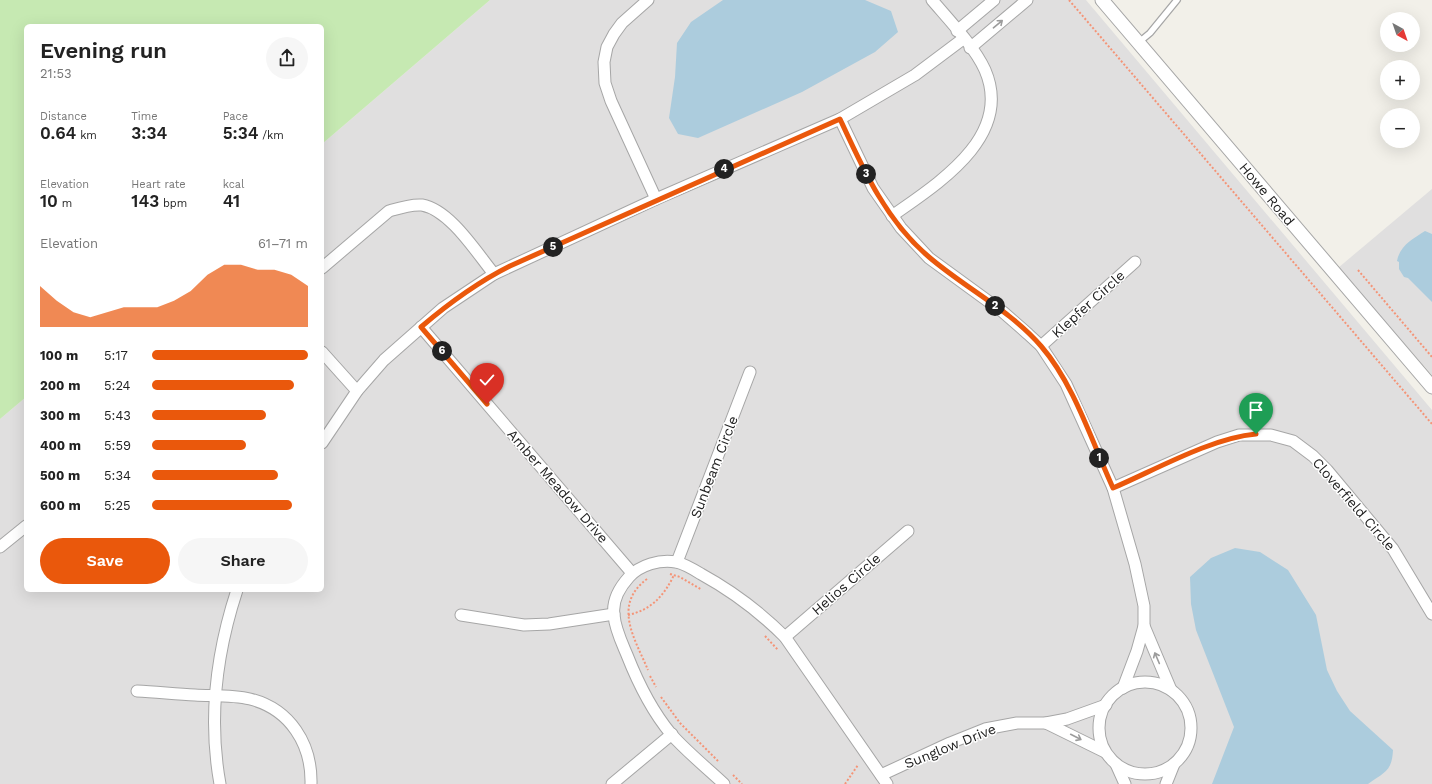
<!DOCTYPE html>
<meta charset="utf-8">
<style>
:root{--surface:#fff;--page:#f6f6f6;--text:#222;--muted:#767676;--accent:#ea580c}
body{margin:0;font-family:"Work Sans",sans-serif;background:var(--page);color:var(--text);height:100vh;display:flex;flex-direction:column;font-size:15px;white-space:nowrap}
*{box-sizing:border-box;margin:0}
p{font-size:13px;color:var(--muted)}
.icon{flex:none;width:22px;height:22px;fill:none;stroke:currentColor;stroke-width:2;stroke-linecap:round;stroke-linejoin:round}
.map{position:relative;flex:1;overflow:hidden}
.side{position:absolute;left:24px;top:24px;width:300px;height:568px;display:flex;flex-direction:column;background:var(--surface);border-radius:6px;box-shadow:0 4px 16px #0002}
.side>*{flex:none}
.needle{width:26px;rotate:140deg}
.tools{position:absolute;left:1380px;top:12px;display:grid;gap:8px}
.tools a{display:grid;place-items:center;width:40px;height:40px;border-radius:50%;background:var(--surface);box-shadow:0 4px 16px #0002;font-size:20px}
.pin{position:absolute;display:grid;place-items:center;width:34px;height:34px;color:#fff;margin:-41px -17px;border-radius:50% 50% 50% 0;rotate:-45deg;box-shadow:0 0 4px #0007}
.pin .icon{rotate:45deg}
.km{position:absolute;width:20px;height:20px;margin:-10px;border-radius:50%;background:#222;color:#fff;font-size:11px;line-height:20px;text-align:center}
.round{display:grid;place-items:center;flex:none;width:42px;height:42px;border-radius:21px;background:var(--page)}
.headline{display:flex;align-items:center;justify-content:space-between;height:68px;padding:0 16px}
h1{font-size:22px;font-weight:600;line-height:30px}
.stats{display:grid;grid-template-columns:repeat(3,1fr);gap:6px;height:68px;padding:4px 16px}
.stats div{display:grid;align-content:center}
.stats b{font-size:17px;font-weight:600}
.stats small{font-size:11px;font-weight:400}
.stats p{font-size:11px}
.chart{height:112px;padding:8px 16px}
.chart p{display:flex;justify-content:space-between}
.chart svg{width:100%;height:72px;margin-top:4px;fill:var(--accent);opacity:.7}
.primary-button{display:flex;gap:8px;margin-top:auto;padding:8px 16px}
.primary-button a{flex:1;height:46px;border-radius:24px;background:var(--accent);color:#fff;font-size:16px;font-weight:600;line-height:46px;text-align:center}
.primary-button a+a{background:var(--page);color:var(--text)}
ul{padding:0 16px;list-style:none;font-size:13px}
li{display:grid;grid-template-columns:64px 48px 1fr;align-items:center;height:30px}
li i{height:10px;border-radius:5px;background:var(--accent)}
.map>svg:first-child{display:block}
.residential{fill:#e0dfdf}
.grass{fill:#c6e9b2}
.water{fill:#acccdd}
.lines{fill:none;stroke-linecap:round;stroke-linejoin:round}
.service-casing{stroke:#a6a6a6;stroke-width:8}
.minor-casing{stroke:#a6a6a6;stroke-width:13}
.tertiary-casing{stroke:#a6a6a6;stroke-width:15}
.path{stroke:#f49477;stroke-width:2;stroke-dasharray:2 2;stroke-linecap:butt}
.service{stroke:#fff;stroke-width:5.5}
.minor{stroke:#fff;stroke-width:11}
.tertiary{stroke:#fff;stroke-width:13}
.oneway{stroke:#9c9c9c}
.route-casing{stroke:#fff;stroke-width:8}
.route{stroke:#ea580c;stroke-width:5}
.labels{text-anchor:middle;stroke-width:3;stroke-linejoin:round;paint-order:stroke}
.street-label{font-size:14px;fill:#222;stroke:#fff}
</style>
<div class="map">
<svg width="1432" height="784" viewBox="0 0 1432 784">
<rect width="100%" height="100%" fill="#f2f0e9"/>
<g class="residential">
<path d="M490,0h596l346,410v374h-1432v-365l26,-22v193h296v-446z"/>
<path d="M1432,189v186l-94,-107z"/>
</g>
<path class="grass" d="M0,0h490l-168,144v-118h-296v371l-26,22z"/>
<g class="water">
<path d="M723,0h142l26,11 7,21 -23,20 -73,40 -104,46 -20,-4 -9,-16 6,-41 2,-34 14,-21z"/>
<path d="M1425,231l7,3v68l-24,-24 -4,-1 -5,-8v-7l-2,-1c3,-16 16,-22 28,-30z"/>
<path d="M1235,548l25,4 28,18 28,45 11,55 10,21 13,20 43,39c-1,21 -8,22 -25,34h-156l22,-57 -38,-97 -5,-26 -1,-27 21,-19z"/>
</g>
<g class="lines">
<g class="service-casing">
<path id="service" d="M1138,43l12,-10 27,-33"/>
</g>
<g class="minor-casing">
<g id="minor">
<path d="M648,0l-26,23 -8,11 -7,13 -3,15 1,21 6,18 45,98"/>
<path d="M957,31l37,-31"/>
<path d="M970,48l57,-48"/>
<path d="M840,119l33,69 28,40 28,30 74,54 25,22 13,12 25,38 47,104 22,76 9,42v20l-7,25 -14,37"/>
<path d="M892,216c45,-32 122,-79 93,-146 -11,-24 -36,-50 -53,-70"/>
<path d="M322,268l67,-57c10,-3 22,-7 33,-6 28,5 54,47 72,69"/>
<path d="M421,327l211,246"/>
<path d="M1041,346l94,-84"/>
<path d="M322,352l35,39"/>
<path d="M322,443l35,-52 27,-31 59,-52 51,-34 162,-75 184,-80 75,-44 48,-36"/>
<path d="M1113,488l104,-46 22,-7h32l22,6 20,15 14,14 66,79 39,65"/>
<path d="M0,547l26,-21"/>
<path d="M677,562l73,-190"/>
<path d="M461,615l63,10 25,-1 65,-10"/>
<path d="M1144,626l27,64"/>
<path d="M785,637l123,-106"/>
<circle cx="1145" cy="728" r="46"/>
<path d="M137,691c19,1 39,3 58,4 18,1 38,0 55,4 40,10 62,45 61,85"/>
<path d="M1046,723l59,29"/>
<path d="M1116,764l9,20"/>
<path d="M881,775l69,-32 35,-14 32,-6h29l21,-4 39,-14"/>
<path d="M220,784c-12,-66 -4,-130 17,-194"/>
<path d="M612,784l60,-50"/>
<path d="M724,784c-17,-16 -37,-32 -53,-50 -19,-23 -33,-51 -44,-79 -5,-12 -12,-26 -13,-40 -2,-14 6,-28 15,-38 11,-12 31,-18 47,-15 9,2 17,7 25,12 31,17 59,38 84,63l102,147"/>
<path d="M1166,784l8,-20"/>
</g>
</g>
<g class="tertiary-casing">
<path id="tertiary" d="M1102,0l330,387"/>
</g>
<g class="path">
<path d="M1069,0l363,424"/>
<path d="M1358,270l74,87"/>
<path d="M670,574l10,3 22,13"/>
<path d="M647,579c-35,26 -12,60 1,91"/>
<path d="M628,615c23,-5 36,-19 46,-40"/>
<path d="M765,636l13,14"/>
<path d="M650,676l6,11"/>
<path d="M661,697l19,26 38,38"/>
<path d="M733,775l9,9"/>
<path d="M845,784l13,-19"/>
</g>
<use href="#service" class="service"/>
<use href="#minor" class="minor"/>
<use href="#tertiary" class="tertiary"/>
</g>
<defs><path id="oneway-shaft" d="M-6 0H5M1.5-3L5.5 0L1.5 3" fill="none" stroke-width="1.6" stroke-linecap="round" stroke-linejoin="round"/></defs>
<g class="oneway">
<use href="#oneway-shaft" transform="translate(998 24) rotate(-40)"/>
<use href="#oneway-shaft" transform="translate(1157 658) rotate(-113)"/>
<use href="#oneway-shaft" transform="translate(1076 737) rotate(27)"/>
</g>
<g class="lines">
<g class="route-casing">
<path id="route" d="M487,404l-66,-77c27,-23 57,-45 89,-61l330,-147c23,50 46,102 89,138 36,31 81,53 112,89 33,38 51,96 72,142 42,-18 98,-50 143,-54"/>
</g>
<use href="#route" class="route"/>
</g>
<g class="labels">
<g class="street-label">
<text transform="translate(1267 194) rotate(50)" y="5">Howe Road</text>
<text transform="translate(1088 304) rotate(-42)" y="5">Klepfer Circle</text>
<text transform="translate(714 467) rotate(-69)" y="5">Sunbeam Circle</text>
<text transform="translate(558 486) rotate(49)" y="5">Amber Meadow Drive</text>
<text transform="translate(1354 504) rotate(49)" y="5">Cloverfield Circle</text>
<text transform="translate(846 584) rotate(-41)" y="5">Helios Circle</text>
<text transform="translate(950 746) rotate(-22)" y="5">Sunglow Drive</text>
</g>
</g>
</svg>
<div class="tools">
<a><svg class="needle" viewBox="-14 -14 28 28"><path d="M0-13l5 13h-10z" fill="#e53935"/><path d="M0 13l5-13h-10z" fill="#767676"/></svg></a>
<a>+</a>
<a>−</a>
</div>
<div class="pin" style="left:1256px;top:434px;background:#1e9e55"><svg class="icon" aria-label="arrive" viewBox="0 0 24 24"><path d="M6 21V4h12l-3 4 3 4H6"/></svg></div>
<div class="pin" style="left:487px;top:404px;background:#d93025"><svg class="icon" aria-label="check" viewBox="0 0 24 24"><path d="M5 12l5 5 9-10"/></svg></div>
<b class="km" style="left:1099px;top:458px">1</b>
<b class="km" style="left:995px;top:306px">2</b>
<b class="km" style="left:866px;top:174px">3</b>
<b class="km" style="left:724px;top:169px">4</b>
<b class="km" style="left:553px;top:247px">5</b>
<b class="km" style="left:442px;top:351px">6</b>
<section class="side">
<div class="headline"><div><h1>Evening run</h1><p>21:53</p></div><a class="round"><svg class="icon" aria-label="share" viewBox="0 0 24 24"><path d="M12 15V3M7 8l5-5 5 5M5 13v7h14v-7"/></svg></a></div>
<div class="stats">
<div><p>Distance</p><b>0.64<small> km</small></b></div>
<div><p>Time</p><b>3:34</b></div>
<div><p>Pace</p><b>5:34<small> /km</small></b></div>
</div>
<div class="stats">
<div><p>Elevation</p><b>10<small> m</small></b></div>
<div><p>Heart rate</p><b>143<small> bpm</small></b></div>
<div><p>kcal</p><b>41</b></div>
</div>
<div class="chart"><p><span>Elevation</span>61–71 m</p>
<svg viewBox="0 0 160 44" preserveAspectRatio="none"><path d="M0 44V19L10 28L20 35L30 38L40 35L50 32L60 32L70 32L80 28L90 22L100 12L110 6L120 6L130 9L140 9L150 12L160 19V44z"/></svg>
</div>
<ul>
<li><b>100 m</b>5:17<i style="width:100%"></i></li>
<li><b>200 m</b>5:24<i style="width:91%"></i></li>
<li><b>300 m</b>5:43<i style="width:73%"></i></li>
<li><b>400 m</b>5:59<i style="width:60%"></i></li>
<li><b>500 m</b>5:34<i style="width:81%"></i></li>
<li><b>600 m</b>5:25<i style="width:90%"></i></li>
</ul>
<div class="primary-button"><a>Save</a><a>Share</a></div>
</section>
</div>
